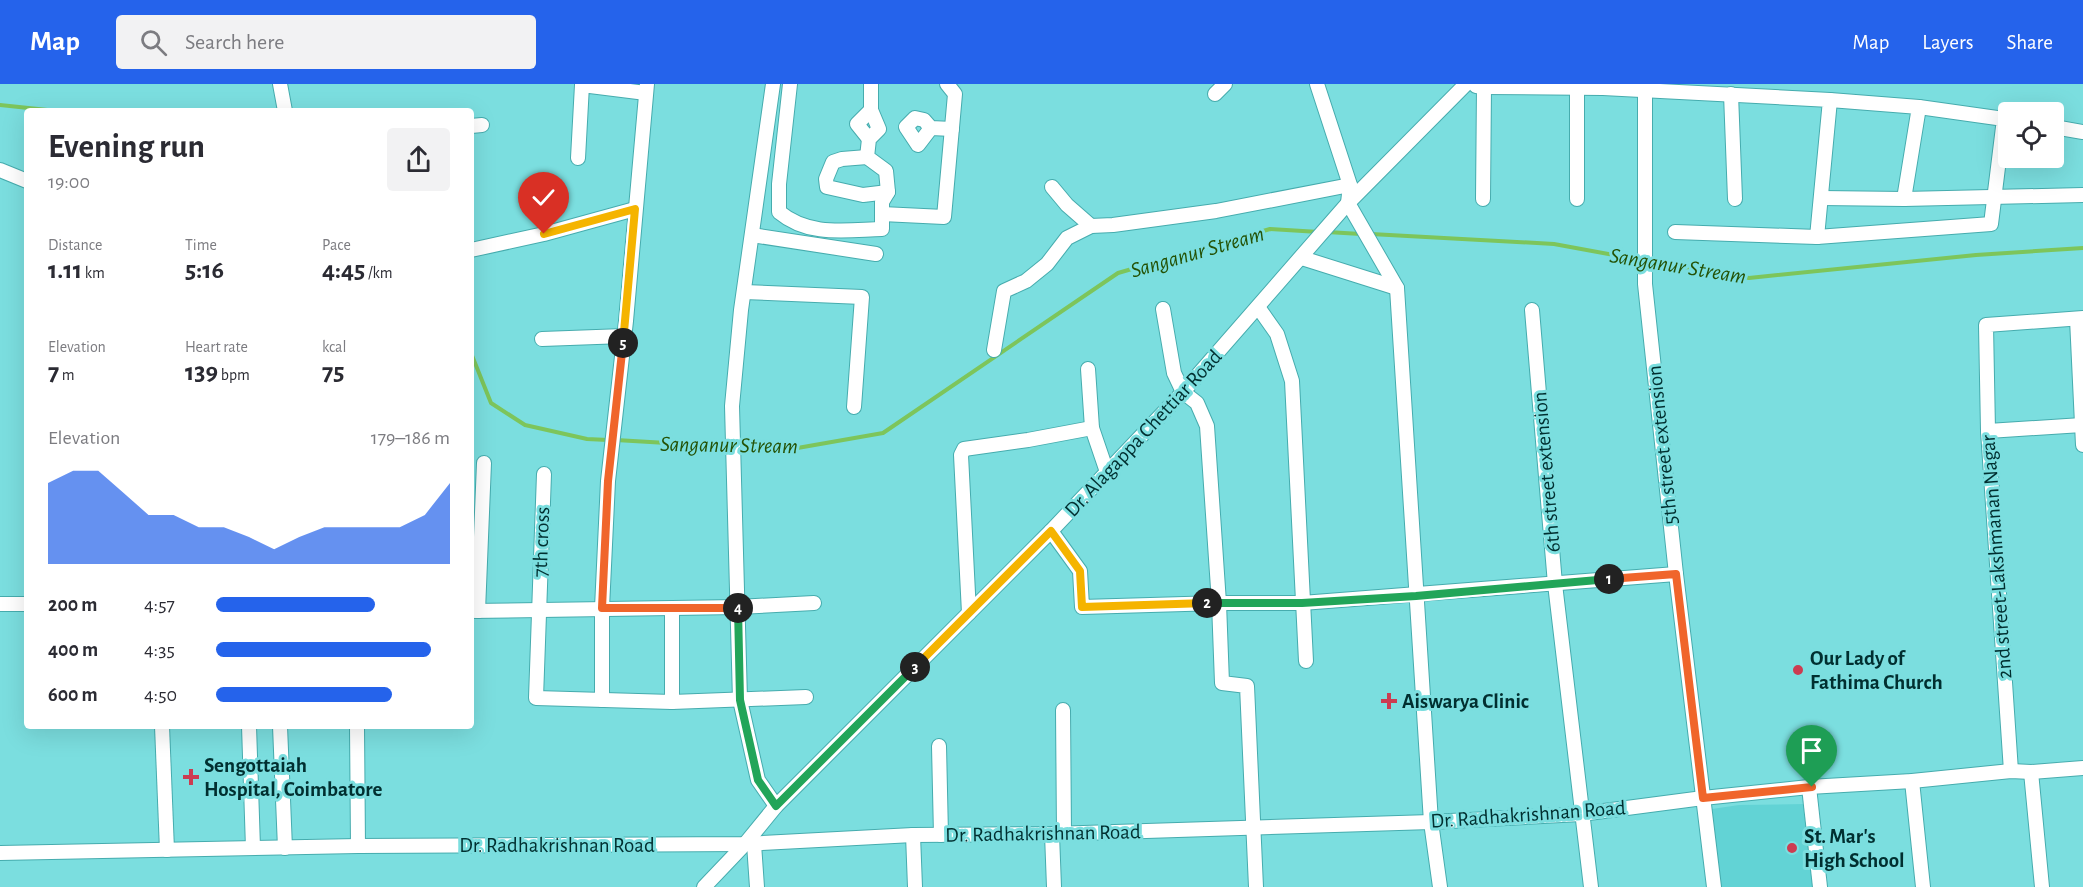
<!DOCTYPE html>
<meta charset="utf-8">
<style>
:root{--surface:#fff;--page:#f2f2f3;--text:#2b2b33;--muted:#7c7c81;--accent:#2563eb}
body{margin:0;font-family:"Alegreya Sans",sans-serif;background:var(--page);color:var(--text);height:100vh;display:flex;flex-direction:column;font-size:22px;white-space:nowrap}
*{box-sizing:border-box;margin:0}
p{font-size:20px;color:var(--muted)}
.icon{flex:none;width:33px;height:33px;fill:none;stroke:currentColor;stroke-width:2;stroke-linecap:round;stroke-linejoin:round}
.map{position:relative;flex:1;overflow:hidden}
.sheet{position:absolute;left:24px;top:24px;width:450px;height:621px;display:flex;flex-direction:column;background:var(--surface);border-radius:6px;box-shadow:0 6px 24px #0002}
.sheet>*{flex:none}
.buttons{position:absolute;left:1998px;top:18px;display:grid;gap:12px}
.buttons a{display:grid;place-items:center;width:66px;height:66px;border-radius:6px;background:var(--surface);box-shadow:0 6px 24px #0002;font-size:30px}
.pin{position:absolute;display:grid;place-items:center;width:51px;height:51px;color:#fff;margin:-62px -26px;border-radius:50% 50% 50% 0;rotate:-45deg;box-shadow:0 0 6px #0007}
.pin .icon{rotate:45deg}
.km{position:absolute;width:30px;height:30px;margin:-15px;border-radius:50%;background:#222;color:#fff;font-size:16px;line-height:30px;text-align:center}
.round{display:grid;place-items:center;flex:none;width:63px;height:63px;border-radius:6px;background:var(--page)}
.summary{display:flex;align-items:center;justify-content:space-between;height:102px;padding:0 24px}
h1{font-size:33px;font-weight:700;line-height:45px}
.metrics{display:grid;grid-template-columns:repeat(3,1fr);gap:9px;height:102px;padding:6px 24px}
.metrics div{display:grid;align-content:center}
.metrics b{font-size:26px;font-weight:700}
.metrics small{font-size:16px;font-weight:400}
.metrics p{font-size:16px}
.chart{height:168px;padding:12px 24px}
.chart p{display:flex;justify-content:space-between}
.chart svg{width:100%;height:108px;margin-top:6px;fill:var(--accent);opacity:.7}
ul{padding:0 24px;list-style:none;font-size:20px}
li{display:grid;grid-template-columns:96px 72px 1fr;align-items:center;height:45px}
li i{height:15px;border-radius:8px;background:var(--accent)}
header{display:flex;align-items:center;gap:36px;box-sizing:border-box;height:84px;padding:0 30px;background:var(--accent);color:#fff}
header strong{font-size:28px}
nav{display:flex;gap:33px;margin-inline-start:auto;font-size:21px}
.search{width:420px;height:54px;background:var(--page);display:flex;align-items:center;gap:15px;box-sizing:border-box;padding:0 21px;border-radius:6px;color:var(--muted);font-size:22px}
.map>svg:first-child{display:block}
.built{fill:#62d3d5}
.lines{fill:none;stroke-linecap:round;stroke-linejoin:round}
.stream{stroke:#7dc55b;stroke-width:4}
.minor-casing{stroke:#46acae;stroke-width:16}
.minor{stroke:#fff;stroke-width:14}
.split-1-casing{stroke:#fff;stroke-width:12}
.split-2-casing{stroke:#fff;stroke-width:12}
.split-3-casing{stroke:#fff;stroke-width:12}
.split-4-casing{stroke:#fff;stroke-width:12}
.split-5-casing{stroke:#fff;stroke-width:12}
.split-6-casing{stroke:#fff;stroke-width:12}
.split-1{stroke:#f0652b;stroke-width:8}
.split-2{stroke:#22a559;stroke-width:8}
.split-3{stroke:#f5b400;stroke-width:8}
.split-4{stroke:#22a559;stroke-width:8}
.split-5{stroke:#f0652b;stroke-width:8}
.split-6{stroke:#f5b400;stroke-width:8}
.poi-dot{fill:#cc3c51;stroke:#7bdedf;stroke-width:2}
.labels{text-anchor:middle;stroke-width:6;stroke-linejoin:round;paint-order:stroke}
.street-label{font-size:21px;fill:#012f30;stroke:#7bdedf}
.poi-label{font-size:21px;font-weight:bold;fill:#012f30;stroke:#7bdedf;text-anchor:start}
.water-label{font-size:22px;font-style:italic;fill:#245206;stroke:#7bdedf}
</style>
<header>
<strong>Map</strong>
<div class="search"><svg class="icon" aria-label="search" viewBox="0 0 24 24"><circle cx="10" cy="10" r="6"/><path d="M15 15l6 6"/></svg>Search here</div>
<nav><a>Map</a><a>Layers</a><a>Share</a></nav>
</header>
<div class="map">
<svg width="2083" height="803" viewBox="0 0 2083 803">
<rect width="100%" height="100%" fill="#7bdedf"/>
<path class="built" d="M1805,720l11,83h-96l-8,-78 27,-4z"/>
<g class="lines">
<g class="stream">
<path d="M0,21l57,6"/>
<path d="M1327,148l34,2"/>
<path d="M1371,150l183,10 87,16"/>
<path d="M1649,177l100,17 227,-23 107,-7"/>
<path d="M471,269l20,50 34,22 62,14 21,1"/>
<path d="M616,356l170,10 97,-17 235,-160 152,-44 49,3"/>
</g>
<g class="minor-casing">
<g id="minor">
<path d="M280,0l5,27"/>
<path d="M773,0l-32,226 -9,96 8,294 18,80 18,26"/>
<path d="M790,0l-11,100v28c30,25 67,18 103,17v-27l6,-10 -2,-21 -19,-14 2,-18 10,-10 -8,-19v-26"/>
<path d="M1317,0l33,101 -2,18 49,85 34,534 9,65"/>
<path d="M1476,2l8,1 -1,112"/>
<path d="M1484,3l119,1 227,12 -13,137"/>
<path d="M1645,6v194l31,290 38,313"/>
<path d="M1215,10l10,-10"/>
<path d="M1731,10l4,105"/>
<path d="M1830,16l89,7 -15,92"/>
<path d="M471,42l11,-1"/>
<path d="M2054,43l29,5"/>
<path d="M931,44l-13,17 -12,-18 9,-9 9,2 7,8 21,1"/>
<path d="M869,55l-12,-15 14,-14"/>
<path d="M867,73l-25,2 -9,3 -7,17 1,8 36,8 25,-3"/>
<path d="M578,74l4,-73 64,8"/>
<path d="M0,86l27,11"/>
<path d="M1052,103l15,18 24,21"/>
<path d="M1821,114l83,1 179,-4"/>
<path d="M1577,115v-111"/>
<path d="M882,130l62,3 11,-123 -8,-10"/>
<path d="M1675,148l142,5 174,-13 13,-105 -85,-12"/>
<path d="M752,151l124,19"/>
<path d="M471,166l73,-16 91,-25"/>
<path d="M1302,174l95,30"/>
<path d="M744,208l118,5 -8,110"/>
<path d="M1258,223l19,27 15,47 14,280"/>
<path d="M1163,225l11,64 9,19 14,11 10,23 12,177 3,80 25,3 9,201"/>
<path d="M1532,226l23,274 36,303"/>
<path d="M2077,235l6,126"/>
<path d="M542,255l82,-3"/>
<path d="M994,266l10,-59 22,-10 21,-17 20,-26 24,-12 22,-1 103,-14 134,-26"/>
<path d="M1088,285l4,59 15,44"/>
<path d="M1988,347l94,-6"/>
<path d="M544,390l-8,224 136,4 134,-5"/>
<path d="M1051,447l29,40 2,36 137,-4h83l374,-29"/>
<path d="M0,520h27"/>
<path d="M672,525v93"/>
<path d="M471,527l267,-4 76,-4"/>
<path d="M478,527l6,-148"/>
<path d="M969,529l-8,-158 3,-6 64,-9 64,-12"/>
<path d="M602,616v-92l6,-127 18,-160 21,-237"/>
<path d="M1063,626l1,124"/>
<path d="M162,642l5,124"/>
<path d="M249,642l4,122"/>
<path d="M280,642l5,122"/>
<path d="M357,642l1,120"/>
<path d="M939,662l2,89"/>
<path d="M2011,687l-23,-340 -2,-106 97,-7"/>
<path d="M2031,688l11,115"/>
<path d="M1912,697l11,106"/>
<path d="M1809,703l11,100"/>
<path d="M1052,750l2,53"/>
<path d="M913,751l2,52"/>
<path d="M745,760h9l3,43"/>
<path d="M0,769l358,-7 387,-2 168,-9 139,-1 379,-12 150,-8 122,-16 106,-11 103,-6 99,-10 20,1 52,-4"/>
<path d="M704,803l41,-43 31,-38 275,-275 132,-139 165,-189 118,-119"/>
</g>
</g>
<use href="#minor" class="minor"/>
</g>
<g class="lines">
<g class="split-1-casing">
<path id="split-1" d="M1609,495l67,-5 27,224 109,-11"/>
</g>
<g class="split-2-casing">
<path id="split-2" d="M1207,519h95l114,-7 193,-17"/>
</g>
<g class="split-3-casing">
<path id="split-3" d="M915,583l136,-136 29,40 2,36 125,-4"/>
</g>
<g class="split-4-casing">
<path id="split-4" d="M738,524l2,92 18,80 18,26 139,-139"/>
</g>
<g class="split-5-casing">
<path id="split-5" d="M623,259l-15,138 -6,127h136"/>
</g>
<g class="split-6-casing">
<path id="split-6" d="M544,150l91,-25 -12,134"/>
</g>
<use href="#split-1" class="split-1"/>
<use href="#split-2" class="split-2"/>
<use href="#split-3" class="split-3"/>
<use href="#split-4" class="split-4"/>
<use href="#split-5" class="split-5"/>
<use href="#split-6" class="split-6"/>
</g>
<g class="poi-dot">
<circle cx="1798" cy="586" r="6"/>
<path d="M1386 608h6v6h6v6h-6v6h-6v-6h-6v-6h6z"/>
<path d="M188 684h6v6h6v6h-6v6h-6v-6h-6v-6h6z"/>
<circle cx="1792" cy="764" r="6"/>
</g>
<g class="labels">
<g class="street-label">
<text transform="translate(1143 349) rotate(-47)" y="7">Dr. Alagappa Chettiar Road</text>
<text transform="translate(1662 361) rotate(-96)" y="7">5th street extension</text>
<text transform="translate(1546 388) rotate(-95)" y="7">6th street extension</text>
<text transform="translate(541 458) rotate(-88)" y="7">7th cross</text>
<text transform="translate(1996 473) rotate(-94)" y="7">2nd street-Lakshmanan Nagar</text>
<text transform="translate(1528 730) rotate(-4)" y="7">Dr. Radhakrishnan Road</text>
<text transform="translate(1043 749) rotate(-1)" y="7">Dr. Radhakrishnan Road</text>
<text x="557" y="768">Dr. Radhakrishnan Road</text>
</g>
<g class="poi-label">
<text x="1810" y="581">Our Lady of<tspan x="1810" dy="24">Fathima Church</tspan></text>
<text x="1402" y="624">Aiswarya Clinic</text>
<text x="204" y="688">Sengottaiah<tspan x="204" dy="24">Hospital, Coimbatore</tspan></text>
<text x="1804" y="759">St. Mar's<tspan x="1804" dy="24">High School</tspan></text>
</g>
<g class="water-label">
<text transform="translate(1197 167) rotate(-16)" y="8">Sanganur Stream</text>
<text transform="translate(1678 181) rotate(9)" y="8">Sanganur Stream</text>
<text transform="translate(729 360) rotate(1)" y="8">Sanganur Stream</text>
</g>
</g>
</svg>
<div class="buttons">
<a><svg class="icon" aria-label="locate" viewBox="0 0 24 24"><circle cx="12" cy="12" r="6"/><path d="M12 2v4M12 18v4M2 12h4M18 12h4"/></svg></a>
</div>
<div class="pin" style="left:1812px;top:703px;background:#1e9e55"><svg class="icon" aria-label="arrive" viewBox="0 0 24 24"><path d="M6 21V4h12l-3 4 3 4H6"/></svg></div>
<div class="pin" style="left:544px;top:150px;background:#d93025"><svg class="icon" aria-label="check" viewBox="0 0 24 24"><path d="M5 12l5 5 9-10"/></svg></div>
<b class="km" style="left:1609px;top:495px">1</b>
<b class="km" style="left:1207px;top:519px">2</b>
<b class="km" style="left:915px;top:583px">3</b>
<b class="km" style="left:738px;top:524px">4</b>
<b class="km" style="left:623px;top:259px">5</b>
<section class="sheet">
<div class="summary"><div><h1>Evening run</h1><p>19:00</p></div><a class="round"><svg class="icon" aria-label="share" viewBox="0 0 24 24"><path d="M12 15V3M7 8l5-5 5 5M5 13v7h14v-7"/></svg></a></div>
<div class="metrics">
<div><p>Distance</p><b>1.11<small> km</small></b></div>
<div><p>Time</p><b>5:16</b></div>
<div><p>Pace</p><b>4:45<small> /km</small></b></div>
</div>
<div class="metrics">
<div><p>Elevation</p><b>7<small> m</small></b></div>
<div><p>Heart rate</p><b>139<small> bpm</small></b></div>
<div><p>kcal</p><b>75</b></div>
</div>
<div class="chart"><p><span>Elevation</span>179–186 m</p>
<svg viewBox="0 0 160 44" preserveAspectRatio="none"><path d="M0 44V11L10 6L20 6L30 15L40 24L50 24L60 29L70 29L80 33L90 38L100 33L110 29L120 29L130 29L140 29L150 24L160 11V44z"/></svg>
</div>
<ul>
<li><b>200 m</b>4:57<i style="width:68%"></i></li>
<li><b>400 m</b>4:35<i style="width:92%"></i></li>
<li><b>600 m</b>4:50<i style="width:75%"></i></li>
</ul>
</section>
</div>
